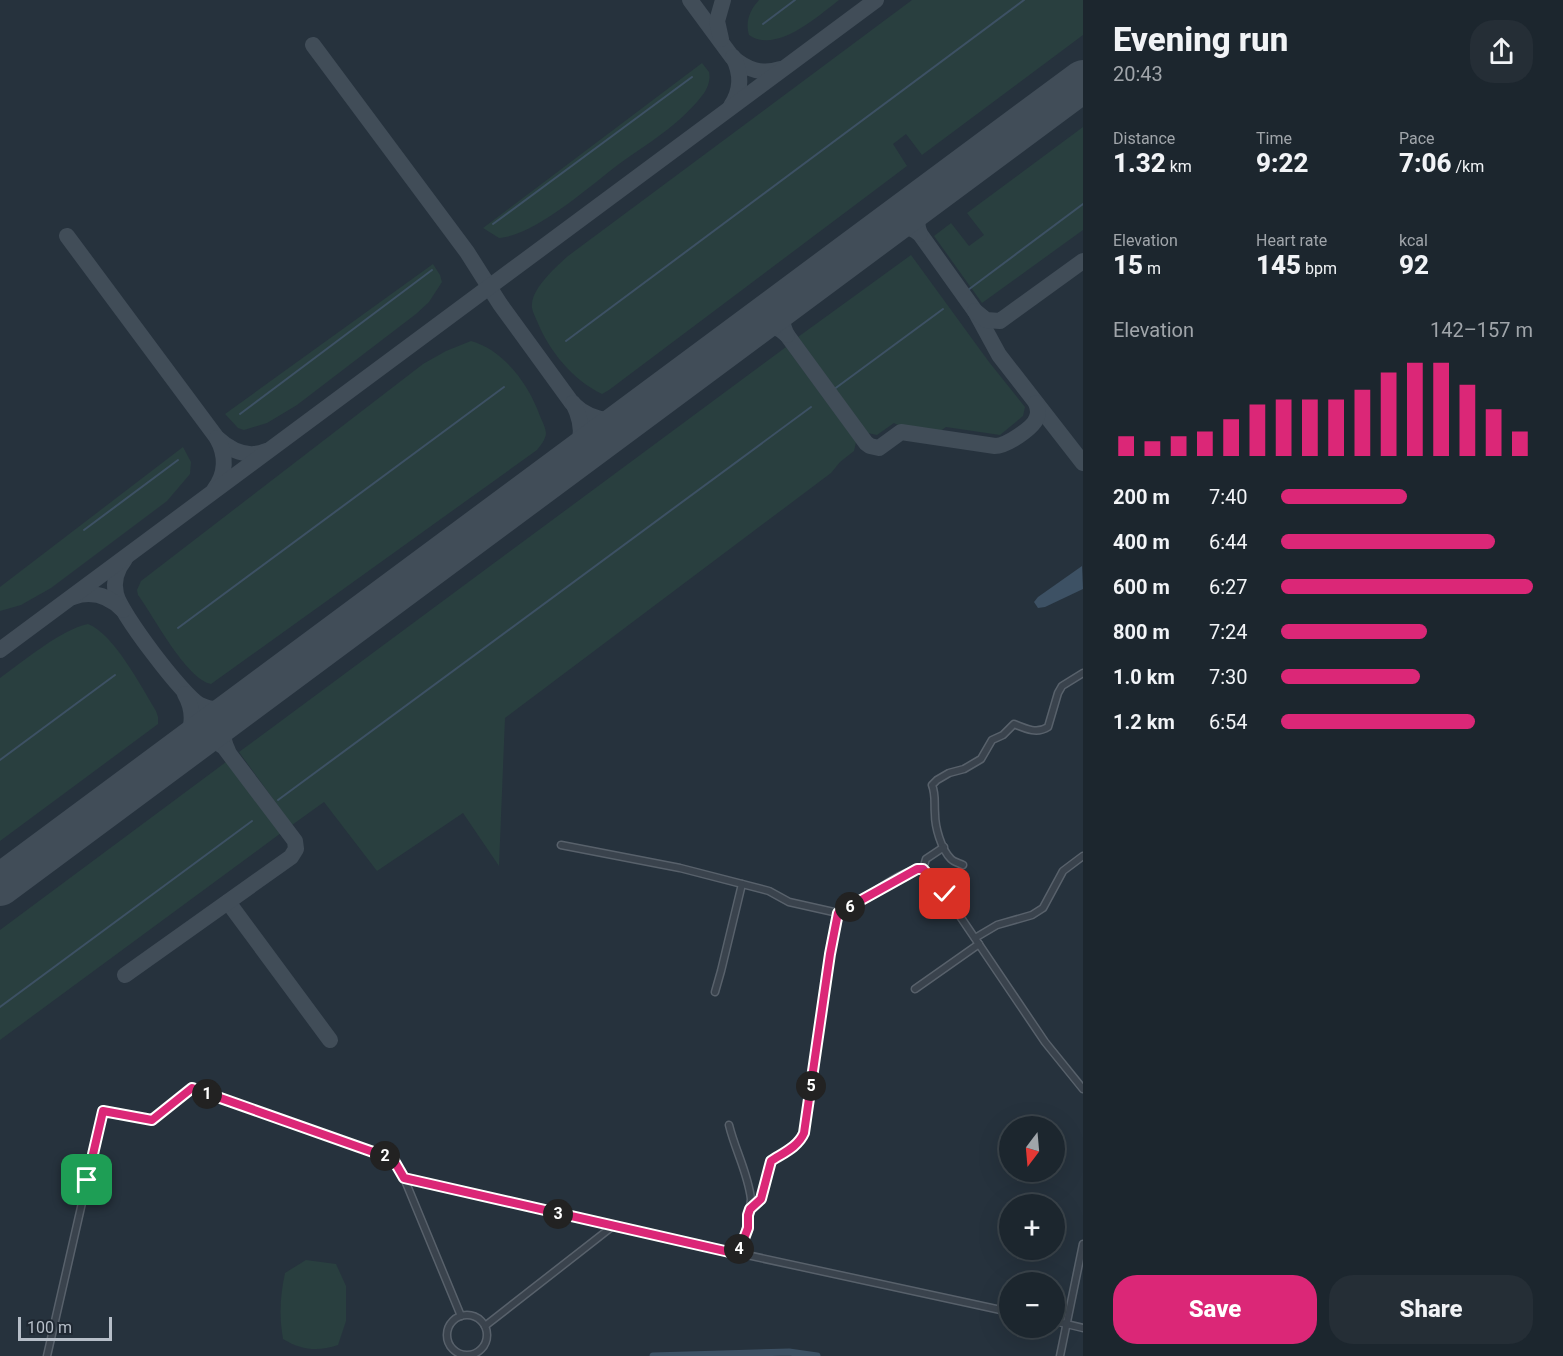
<!DOCTYPE html>
<meta charset="utf-8">
<style>
:root{--surface:#1c262e;--page:#252e36;--text:#f1f3f6;--muted:#a0a5aa;--line:#3a434a;--accent:#db2777}
body{margin:0;font-family:Roboto,sans-serif;background:var(--page);color:var(--text);height:100vh;display:flex;flex-direction:column;font-size:22px;white-space:nowrap}
*{box-sizing:border-box;margin:0}
p{font-size:20px;color:var(--muted)}
.icon{flex:none;width:33px;height:33px;fill:none;stroke:currentColor;stroke-width:2;stroke-linecap:round;stroke-linejoin:round}
.map{position:relative;flex:1;overflow:hidden}
.drawer{display:flex;flex-direction:column;background:var(--surface);width:480px}
.drawer>*{flex:none}
.needle{width:39px;rotate:196deg}
.buttons{position:absolute;left:999px;top:1116px;display:grid;gap:12px}
.buttons a{display:grid;place-items:center;width:66px;height:66px;border-radius:50%;background:var(--surface);box-shadow:0 6px 24px #0002,0 0 0 2px var(--line);font-size:30px}
.scale{position:absolute;left:18px;bottom:15px;width:94px;box-sizing:border-box;padding-left:6px;border:3px solid #b6bec8;border-top:0;font-size:16px;line-height:21px;white-space:nowrap;color:#b6bec8;-webkit-text-stroke:4px #1f2832;paint-order:stroke}
.pin{position:absolute;display:grid;place-items:center;width:51px;height:51px;color:#fff;margin:-26px;border-radius:12px;box-shadow:0 3px 9px #0006}
.km{position:absolute;width:30px;height:30px;margin:-15px;border-radius:50%;background:#222;color:#fff;font-size:16px;line-height:30px;text-align:center}
.round{display:grid;place-items:center;flex:none;width:63px;height:63px;border-radius:24px;background:var(--page)}
.head{display:flex;align-items:center;justify-content:space-between;height:102px;padding:0 30px}
h1{font-size:33px;font-weight:800;line-height:45px}
.metrics{display:grid;grid-template-columns:repeat(3,1fr);gap:9px;height:102px;padding:6px 30px}
.metrics div{display:grid;align-content:center}
.metrics b{font-size:26px;font-weight:800}
.metrics small{font-size:16px;font-weight:400}
.metrics p{font-size:16px}
.chart{height:168px;padding:12px 30px}
.chart p{display:flex;justify-content:space-between}
.chart svg{width:100%;height:108px;margin-top:6px;stroke:var(--accent);stroke-width:6}
.action{display:flex;gap:12px;margin-top:auto;padding:12px 30px}
.action a{flex:1;height:69px;border-radius:24px;background:var(--accent);color:#fff;font-size:24px;font-weight:800;line-height:69px;text-align:center}
.action a+a{background:var(--page);color:var(--text)}
ul{padding:0 30px;list-style:none;font-size:20px}
li{display:grid;grid-template-columns:96px 72px 1fr;align-items:center;height:45px}
li i{height:15px;border-radius:8px;background:var(--accent)}
main{display:flex;flex:1;min-height:0}
.map>svg:first-child{display:block}
.green{fill:#293f3f}
.water{fill:#3d5164}
.lines{fill:none;stroke-linecap:round;stroke-linejoin:round}
.stream{stroke:#3d5164;stroke-width:2}
.canal{stroke:#3d5164;stroke-width:7}
.taxiway{stroke:#414d58;stroke-width:16}
.runway{stroke:#414d58;stroke-width:42}
.street-casing{stroke:#58616b;stroke-width:9}
.street{stroke:#3a434d;stroke-width:6}
.route-casing{stroke:#fff;stroke-width:12}
.route{stroke:#db2777;stroke-width:8}
</style>
<main>
<div class="map">
<svg width="1083" height="1356" viewBox="0 0 1083 1356">
<rect width="100%" height="100%" fill="#26323d"/>
<g class="green">
<path d="M759,0h80c-22,17 -63,54 -90,35 -4,-14 1,-25 10,-35z"/>
<path d="M912,0h171v35l-161,120 -16,-21 -13,10 14,22 -298,224 -7,4c-29,-14 -53,-43 -65,-73 -2,-5 -6,-12 -5,-17 1,-17 25,-38 36,-48z"/>
<path d="M702,63l7,9c2,9 -2,18 -8,25 -22,28 -54,47 -82,67 -29,22 -85,72 -120,74l-16,-10z"/>
<path d="M1083,127v103l-101,73 -48,-67 17,-13 18,23 15,-11 -17,-22z"/>
<path d="M911,255l78,107 36,45 -2,9 -23,19 -54,-8 -7,5 -39,-6 -6,-3 -17,12 -9,-2 -70,-96z"/>
<path d="M433,264l7,11 2,7 -13,20 -13,12 -119,91 -30,18 -23,7 -6,-2 -13,-14z"/>
<path d="M471,341c33,9 58,44 69,75 2,5 6,12 6,18 -1,6 -5,11 -9,16l-326,234c-25,-5 -58,-69 -73,-89l-1,-5 4,-9 282,-217 23,-13z"/>
<path d="M786,347l70,95 -2,9 -14,11 -9,11 -326,245 -6,148 -36,-53 -86,58 -53,-69 -32,23 -53,-73z"/>
<path d="M183,447l8,15 -1,12 -23,27 -116,87 -30,17 -21,6v-24z"/>
<path d="M88,624c26,10 54,64 68,87l2,6v7l-158,117v-163c22,-16 62,-49 88,-54z"/>
<path d="M226,762l55,71 -281,207v-110z"/>
<path d="M306,1260l30,4 10,22v35l-8,24c-20,7 -37,5 -55,-6 -4,-23 -3,-43 2,-66z"/>
</g>
<path class="water" d="M1082,566l1,23 -38,18 -7,1 -4,-6 4,-5z"/>
<g class="lines">
<g class="stream">
<path d="M763,24l32,-24"/>
<path d="M493,224l199,-147"/>
<path d="M968,290l115,-86"/>
<path d="M566,341l458,-341"/>
<path d="M833,390l110,-81"/>
<path d="M240,414l192,-144"/>
<path d="M84,530l94,-70"/>
<path d="M178,628l326,-241"/>
<path d="M0,760l115,-85"/>
<path d="M278,800l533,-393"/>
<path d="M0,1007l252,-186"/>
</g>
<path class="canal" d="M653,1356l136,-4 28,4"/>
<g class="taxiway">
<path d="M690,0l42,57c15,13 30,18 48,12"/>
<path d="M721,39l-4,-18 6,-21"/>
<path d="M313,45l154,207 33,52 72,99c19,18 42,22 65,10"/>
<path d="M731,106c10,-15 11,-32 2,-49"/>
<path d="M927,197c-9,12 -13,24 -7,37l55,77 24,44 84,108"/>
<path d="M882,231c13,-7 26,-7 38,3"/>
<path d="M67,236l150,202c13,12 31,21 49,13"/>
<path d="M792,297c-10,12 -13,23 -5,38l79,108 4,3 9,2 22,-16 94,14c11,0 39,-18 42,-29 2,-5 1,-9 -1,-14"/>
<path d="M975,311l11,9 14,1 83,-60"/>
<path d="M749,329c14,-7 27,-5 38,6"/>
<path d="M560,470c22,-21 27,-39 13,-67"/>
<path d="M214,490c12,-16 13,-34 3,-52"/>
<path d="M125,559c-8,10 -12,23 -9,35 4,19 67,102 84,111 14,7 31,5 45,-2"/>
<path d="M73,597c19,-7 36,-1 50,13"/>
<path d="M0,650l876,-650"/>
<path d="M228,751c-7,-13 -6,-25 3,-37"/>
<path d="M176,754c16,-17 21,-39 9,-60"/>
<path d="M228,902l102,138"/>
<path d="M125,975l166,-118 5,-8 -1,-8 -71,-94c-11,-9 -23,-8 -35,-2"/>
</g>
<path class="runway" d="M0,885l1083,-804"/>
<g class="street-casing">
<g id="street">
<path d="M561,845l119,23 89,23 20,11 49,11c24,-8 61,-45 85,-44l22,25 100,148 38,47"/>
<path d="M963,865c-4,-2 -9,-3 -12,-6 -10,-10 -16,-32 -16,-45 -1,-11 1,-19 -3,-29l5,-5 12,-7 15,-4 17,-10 11,-19 11,-5 11,-11c12,5 23,10 34,3l10,-34 4,-7 21,-13"/>
<path d="M923,869l3,-10 18,-12"/>
<path d="M975,938l22,-13 35,-10 11,-7 20,-37 20,-15"/>
<path d="M915,989l64,-45"/>
<path d="M715,992l6,-21 21,-87"/>
<path d="M729,1125c6,25 19,48 22,74 0,7 -3,12 -3,18 -2,15 -5,22 -10,37"/>
<path d="M404,1178l209,48 397,86"/>
<path d="M750,1208l11,-9 10,-38c12,-8 27,-14 33,-28l25,-179 9,-41"/>
<circle cx="467" cy="1335" r="20"/>
<path d="M1054,1321l29,7"/>
<path d="M485,1326l128,-100"/>
<path d="M47,1356l56,-245 49,9 40,-32 201,71 11,19 57,138"/>
<path d="M1060,1356l23,-112"/>
</g>
</g>
<use href="#street" class="street"/>
</g>
<g class="lines">
<g class="route-casing">
<path id="route" d="M87,1180l16,-69 49,9 40,-32 201,71 11,19 334,76 10,-26v-13l2,-6 11,-10 10,-38c12,-8 27,-14 33,-28l26,-179 8,-41 79,-44h6l22,25"/>
</g>
<use href="#route" class="route"/>
</g>
</svg>
<div class="buttons">
<a><svg class="needle" viewBox="-14 -14 28 28"><path d="M0-13l5 13h-10z" fill="#e53935"/><path d="M0 13l5-13h-10z" fill="#a0a5aa"/></svg></a>
<a>+</a>
<a>−</a>
</div>
<div class="scale">100 m</div>
<div class="pin" style="left:87px;top:1180px;background:#1e9e55"><svg class="icon" aria-label="arrive" viewBox="0 0 24 24"><path d="M6 21V4h12l-3 4 3 4H6"/></svg></div>
<div class="pin" style="left:945px;top:894px;background:#d93025"><svg class="icon" aria-label="check" viewBox="0 0 24 24"><path d="M5 12l5 5 9-10"/></svg></div>
<b class="km" style="left:207px;top:1094px">1</b>
<b class="km" style="left:385px;top:1156px">2</b>
<b class="km" style="left:558px;top:1214px">3</b>
<b class="km" style="left:739px;top:1249px">4</b>
<b class="km" style="left:811px;top:1086px">5</b>
<b class="km" style="left:850px;top:907px">6</b>
</div>
<section class="drawer">
<div class="head"><div><h1>Evening run</h1><p>20:43</p></div><a class="round"><svg class="icon" aria-label="share" viewBox="0 0 24 24"><path d="M12 15V3M7 8l5-5 5 5M5 13v7h14v-7"/></svg></a></div>
<div class="metrics">
<div><p>Distance</p><b>1.32<small> km</small></b></div>
<div><p>Time</p><b>9:22</b></div>
<div><p>Pace</p><b>7:06<small> /km</small></b></div>
</div>
<div class="metrics">
<div><p>Elevation</p><b>15<small> m</small></b></div>
<div><p>Heart rate</p><b>145<small> bpm</small></b></div>
<div><p>kcal</p><b>92</b></div>
</div>
<div class="chart"><p><span>Elevation</span>142–157 m</p>
<svg viewBox="0 0 160 44" preserveAspectRatio="none"><path d="M5 44V36M15 44V38M25 44V36M35 44V34M45 44V29M55 44V23M65 44V21M75 44V21M85 44V21M95 44V17M105 44V10M115 44V6M125 44V6M135 44V15M145 44V25M155 44V34"/></svg>
</div>
<ul>
<li><b>200 m</b>7:40<i style="width:50%"></i></li>
<li><b>400 m</b>6:44<i style="width:85%"></i></li>
<li><b>600 m</b>6:27<i style="width:100%"></i></li>
<li><b>800 m</b>7:24<i style="width:58%"></i></li>
<li><b>1.0 km</b>7:30<i style="width:55%"></i></li>
<li><b>1.2 km</b>6:54<i style="width:77%"></i></li>
</ul>
<div class="action"><a>Save</a><a>Share</a></div>
</section>
</main>
